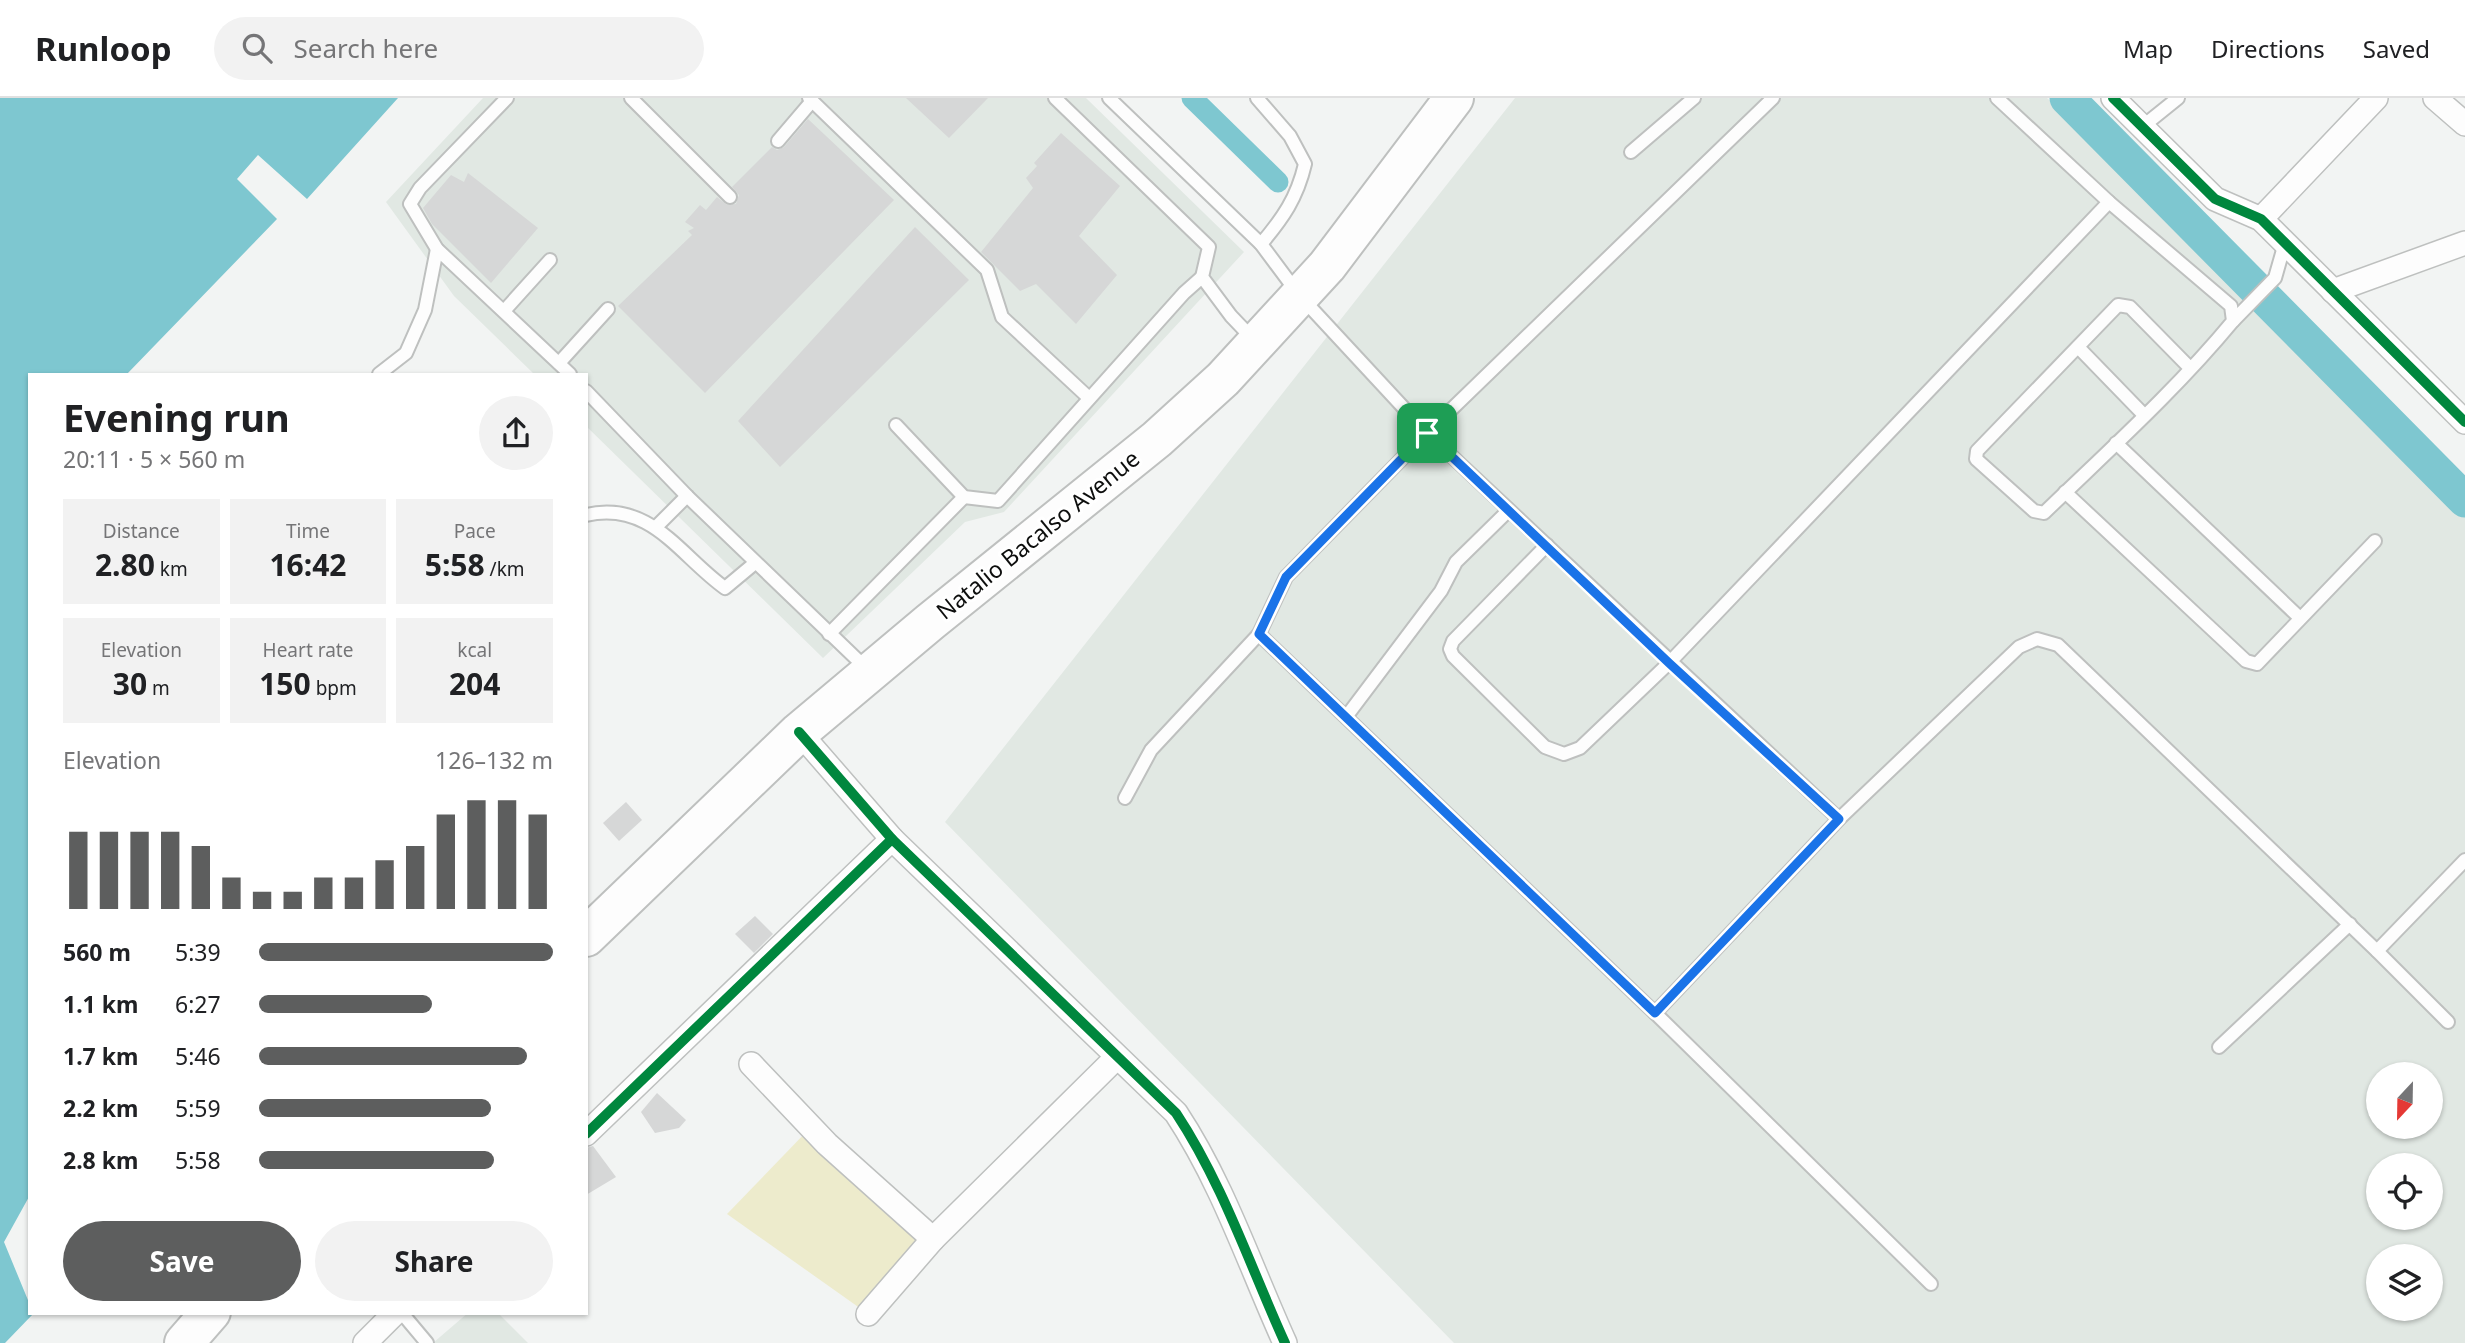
<!DOCTYPE html>
<meta charset="utf-8">
<style>
:root{--surface:#fff;--page:#f2f2f2;--text:#202124;--muted:#757577;--line:#e0e0e0;--accent:#5d5e5e}
body{margin:0;font-family:"Noto Sans",sans-serif;background:var(--page);color:var(--text);height:100vh;display:flex;flex-direction:column;font-size:26px;white-space:nowrap}
*{box-sizing:border-box;margin:0}
p{font-size:23px;color:var(--muted)}
.icon{flex:none;width:38px;height:38px;fill:none;stroke:currentColor;stroke-width:2;stroke-linecap:round;stroke-linejoin:round}
.map{position:relative;flex:1;overflow:hidden}
.drawer{position:absolute;left:28px;top:275px;width:560px;height:942px;display:flex;flex-direction:column;background:var(--surface);border-radius:0px;box-shadow:0 2px 5px #0004}
.drawer>*{flex:none}
.needle{width:46px;rotate:202deg}
.tools{position:absolute;left:2366px;top:964px;display:grid;gap:14px}
.tools a{display:grid;place-items:center;width:77px;height:77px;border-radius:50%;background:var(--surface);box-shadow:0 2px 5px #0004;font-size:35px}
.pin{position:absolute;display:grid;place-items:center;width:60px;height:60px;color:#fff;margin:-30px;border-radius:14px;box-shadow:0 4px 10px #0006}
.round{display:grid;place-items:center;flex:none;width:74px;height:74px;border-radius:37px;background:var(--page)}
.overview{display:flex;align-items:center;justify-content:space-between;height:119px;padding:0 35px}
h1{font-size:38px;font-weight:700;line-height:52px}
.figures{display:grid;grid-template-columns:repeat(3,1fr);gap:10px;height:119px;padding:7px 35px}
.figures div{display:grid;align-content:center;border-radius:0px;background:var(--page);text-align:center}
.figures b{font-size:30px;font-weight:700}
.figures small{font-size:19px;font-weight:400}
.figures p{font-size:19px}
.chart{height:196px;padding:14px 35px}
.chart p{display:flex;justify-content:space-between}
.chart svg{width:100%;height:126px;margin-top:7px;stroke:var(--accent);stroke-width:6}
.button{display:flex;gap:14px;margin-top:auto;padding:14px 35px}
.button a{flex:1;height:80px;border-radius:42px;background:var(--accent);color:#fff;font-size:28px;font-weight:700;line-height:80px;text-align:center}
.button a+a{background:var(--page);color:var(--text)}
ul{padding:0 35px;list-style:none;font-size:23px}
li{display:grid;grid-template-columns:112px 84px 1fr;align-items:center;height:52px}
li i{height:18px;border-radius:9px;background:var(--accent)}
header{display:flex;align-items:center;gap:42px;box-sizing:border-box;height:98px;padding:0 35px;background:var(--surface);border-bottom:2px solid var(--line)}
header strong{font-size:33px}
nav{display:flex;gap:38px;margin-inline-start:auto;font-size:24px}
.search{width:490px;height:63px;background:var(--page);display:flex;align-items:center;gap:18px;box-sizing:border-box;padding:0 24px;border-radius:38px;color:var(--muted);font-size:26px}
.map>svg:first-child{display:block}
.built{fill:#e1e8e3;fill-rule:evenodd}
.green{fill:#edebcc}
.water{fill:#7ec7d0}
.lines{fill:none;stroke-linecap:round;stroke-linejoin:round}
.canal{stroke:#7ec7d0;stroke-width:21}
.river{stroke:#7ec7d0;stroke-width:35}
.building{fill:#d6d7d7}
.lane-casing{stroke:#bec0bf;stroke-width:16}
.street-casing{stroke:#bec0bf;stroke-width:26}
.highway-casing{stroke:#bec0bf;stroke-width:42}
.lane{stroke:#fdfdfd;stroke-width:12}
.street{stroke:#fdfdfd;stroke-width:23}
.highway{stroke:#fdfdfd;stroke-width:38}
.cycleway-casing{stroke:#fff;stroke-width:15}
.cycleway{stroke:#00873e;stroke-width:10}
.route-casing{stroke:#fff;stroke-width:14}
.route{stroke:#1a73e8;stroke-width:9}
.labels{text-anchor:middle;stroke-width:6;stroke-linejoin:round;paint-order:stroke}
.street-label{font-size:23px;fill:#0d0e0d;stroke:#fff}
</style>
<header>
<strong>Runloop</strong>
<div class="search"><svg class="icon" aria-label="search" viewBox="0 0 24 24"><circle cx="10" cy="10" r="6"/><path d="M15 15l6 6"/></svg>Search here</div>
<nav><a>Map</a><a>Directions</a><a>Saved</a></nav>
</header>
<div class="map">
<svg width="2465" height="1245" viewBox="0 0 2465 1245">
<rect width="100%" height="100%" fill="#f2f4f3"/>
<g class="built">
<path d="M483,0h603l158,154 -240,260 -39,10 -142,136 -237,-232v-52h-52l-80,-78 -68,-94z"/>
<path d="M1515,0h532l418,386v859h-1011l-509,-521zM2378,976h53v53h-53zM2378,1068h53v52h-53zM2378,1158h53v53h-53z"/>
<path d="M469,1214l29,1 30,30h-95z"/>
</g>
<path class="green" d="M809,1031l124,127 -62,60 -144,-102z"/>
<path class="water" d="M0,0h398l-91,101 -49,-44 -21,24 40,40 -150,155h-97v821l-26,47 26,63v7l3,2 -28,29h-5z"/>
<g class="lines">
<path class="canal" d="M1192,0l86,84"/>
<path class="river" d="M2067,0l398,402"/>
</g>
<g class="building">
<path d="M906,0h82l-39,40z"/>
<path d="M808,21l86,81 -189,193 -87,-87 74,-71 -4,-4 6,-3 -9,-6 15,-17 6,5 11,-13 10,8 9,-1 3,-9 -7,-8 40,-40 5,3 7,-3z"/>
<path d="M1061,35l59,53 -41,50 38,39 -41,49 -40,-40 -16,7 -39,-39 52,-64 -7,-10 11,-12 -3,-3z"/>
<path d="M468,75l70,55 -47,55 -59,-59 -9,-16 28,-33 13,7z"/>
<path d="M915,129l54,53 -189,187 -42,-46z"/>
<path d="M626,704l16,18 -23,21 -16,-18z"/>
<path d="M755,818l18,18 -19,19 -19,-19z"/>
<path d="M657,995l29,27 -7,8 -24,5 -14,-21z"/>
<path d="M593,1048l23,31 -30,18v-47z"/>
</g>
<g class="lines">
<g class="lane-casing">
<g id="lane">
<path d="M507,0l-87,90 -10,16 27,45 133,125"/>
<path d="M631,0l99,99"/>
<path d="M809,0l178,172 15,47 87,81"/>
<path d="M1055,0l154,149 -7,30 29,39 22,23"/>
<path d="M1109,0l152,146 38,51 128,138 412,386"/>
<path d="M1257,0l33,38 15,28c-8,34 -22,54 -44,80"/>
<path d="M1773,0l-346,335 -141,144 -27,57 396,379 276,271"/>
<path d="M1997,0l112,104 122,104 2,15c-57,69 -125,130 -189,192l-10,-2 -58,-52 1,-8 141,-146 12,2 60,61"/>
<path d="M2142,29l36,-29"/>
<path d="M778,43l34,-40"/>
<path d="M1631,54l63,-54"/>
<path d="M504,213l46,-51"/>
<path d="M2233,223l42,-43 10,-35"/>
<path d="M2078,249l66,68"/>
<path d="M559,265l49,-54"/>
<path d="M379,276l27,-21 19,-43 12,-61"/>
<path d="M586,293l101,105 180,173"/>
<path d="M896,327l68,72 34,4 186,-208 18,-16"/>
<path d="M2116,345l184,175"/>
<path d="M2065,394l181,169 11,3 118,-123"/>
<path d="M586,417c65,-15 94,41 139,73l30,-25"/>
<path d="M656,429l31,-31"/>
<path d="M1547,447l-94,96 -3,8 3,7 92,91 19,7 16,-6 89,-85 440,-461"/>
<path d="M829,536l135,-137"/>
<path d="M1346,619l95,-126 15,-29 53,-52"/>
<path d="M1125,700l26,-48 108,-116"/>
<path d="M2377,853l88,-91"/>
<path d="M1655,915l184,-194 180,-172 18,-8 21,6 319,306 71,71"/>
<path d="M2219,949l131,-123"/>
<path d="M401,1214l26,31"/>
</g>
</g>
<g class="street-casing">
<g id="street">
<path d="M2113,0l102,101 46,20 204,203"/>
<path d="M2435,0l30,26"/>
<path d="M2261,121l115,-121"/>
<path d="M2333,193l132,-48"/>
<path d="M799,634l93,107 284,274c47,71 74,153 109,230"/>
<path d="M751,966l76,80 106,95"/>
<path d="M586,1036l306,-295"/>
<path d="M868,1216l65,-75 183,-181"/>
<path d="M365,1245l31,-31"/>
</g>
</g>
<g class="highway-casing">
<g id="highway">
<path d="M586,839l213,-205 131,-110 227,-183 66,-60 104,-113 127,-168"/>
<path d="M184,1245l27,-31"/>
</g>
</g>
<use href="#lane" class="lane"/>
<use href="#street" class="street"/>
<use href="#highway" class="highway"/>
<g class="cycleway-casing">
<g id="cycleway">
<path d="M2113,0l102,101 46,20 204,203"/>
<path d="M799,634l93,107 284,274c47,71 74,153 109,230"/>
<path d="M586,1036l306,-295"/>
</g>
</g>
<use href="#cycleway" class="cycleway"/>
</g>
<g class="lines">
<g class="route-casing">
<path id="route" d="M1427,335l242,230 170,156 -184,194 -396,-379 27,-57z"/>
</g>
<use href="#route" class="route"/>
</g>
<g class="labels">
<g class="street-label">
<text transform="translate(1038 437) rotate(-39)" y="8">Natalio Bacalso Avenue</text>
</g>
</g>
</svg>
<div class="tools">
<a><svg class="needle" viewBox="-14 -14 28 28"><path d="M0-13l5 13h-10z" fill="#e53935"/><path d="M0 13l5-13h-10z" fill="#757577"/></svg></a>
<a><svg class="icon" aria-label="locate" viewBox="0 0 24 24"><circle cx="12" cy="12" r="6"/><path d="M12 2v4M12 18v4M2 12h4M18 12h4"/></svg></a>
<a><svg class="icon" aria-label="layers" viewBox="0 0 24 24"><path d="M12 4l9 5-9 5-9-5zM3 14l9 5 9-5"/></svg></a>
</div>
<div class="pin" style="left:1427px;top:335px;background:#1e9e55"><svg class="icon" aria-label="arrive" viewBox="0 0 24 24"><path d="M6 21V4h12l-3 4 3 4H6"/></svg></div>
<section class="drawer">
<div class="overview"><div><h1>Evening run</h1><p>20:11 · 5 × 560 m</p></div><a class="round"><svg class="icon" aria-label="share" viewBox="0 0 24 24"><path d="M12 15V3M7 8l5-5 5 5M5 13v7h14v-7"/></svg></a></div>
<div class="figures">
<div><p>Distance</p><b>2.80<small> km</small></b></div>
<div><p>Time</p><b>16:42</b></div>
<div><p>Pace</p><b>5:58<small> /km</small></b></div>
</div>
<div class="figures">
<div><p>Elevation</p><b>30<small> m</small></b></div>
<div><p>Heart rate</p><b>150<small> bpm</small></b></div>
<div><p>kcal</p><b>204</b></div>
</div>
<div class="chart"><p><span>Elevation</span>126–132 m</p>
<svg viewBox="0 0 160 44" preserveAspectRatio="none"><path d="M5 44V17M15 44V17M25 44V17M35 44V17M45 44V22M55 44V33M65 44V38M75 44V38M85 44V33M95 44V33M105 44V27M115 44V22M125 44V11M135 44V6M145 44V6M155 44V11"/></svg>
</div>
<ul>
<li><b>560 m</b>5:39<i style="width:100%"></i></li>
<li><b>1.1 km</b>6:27<i style="width:59%"></i></li>
<li><b>1.7 km</b>5:46<i style="width:91%"></i></li>
<li><b>2.2 km</b>5:59<i style="width:79%"></i></li>
<li><b>2.8 km</b>5:58<i style="width:80%"></i></li>
</ul>
<div class="button"><a>Save</a><a>Share</a></div>
</section>
</div>
